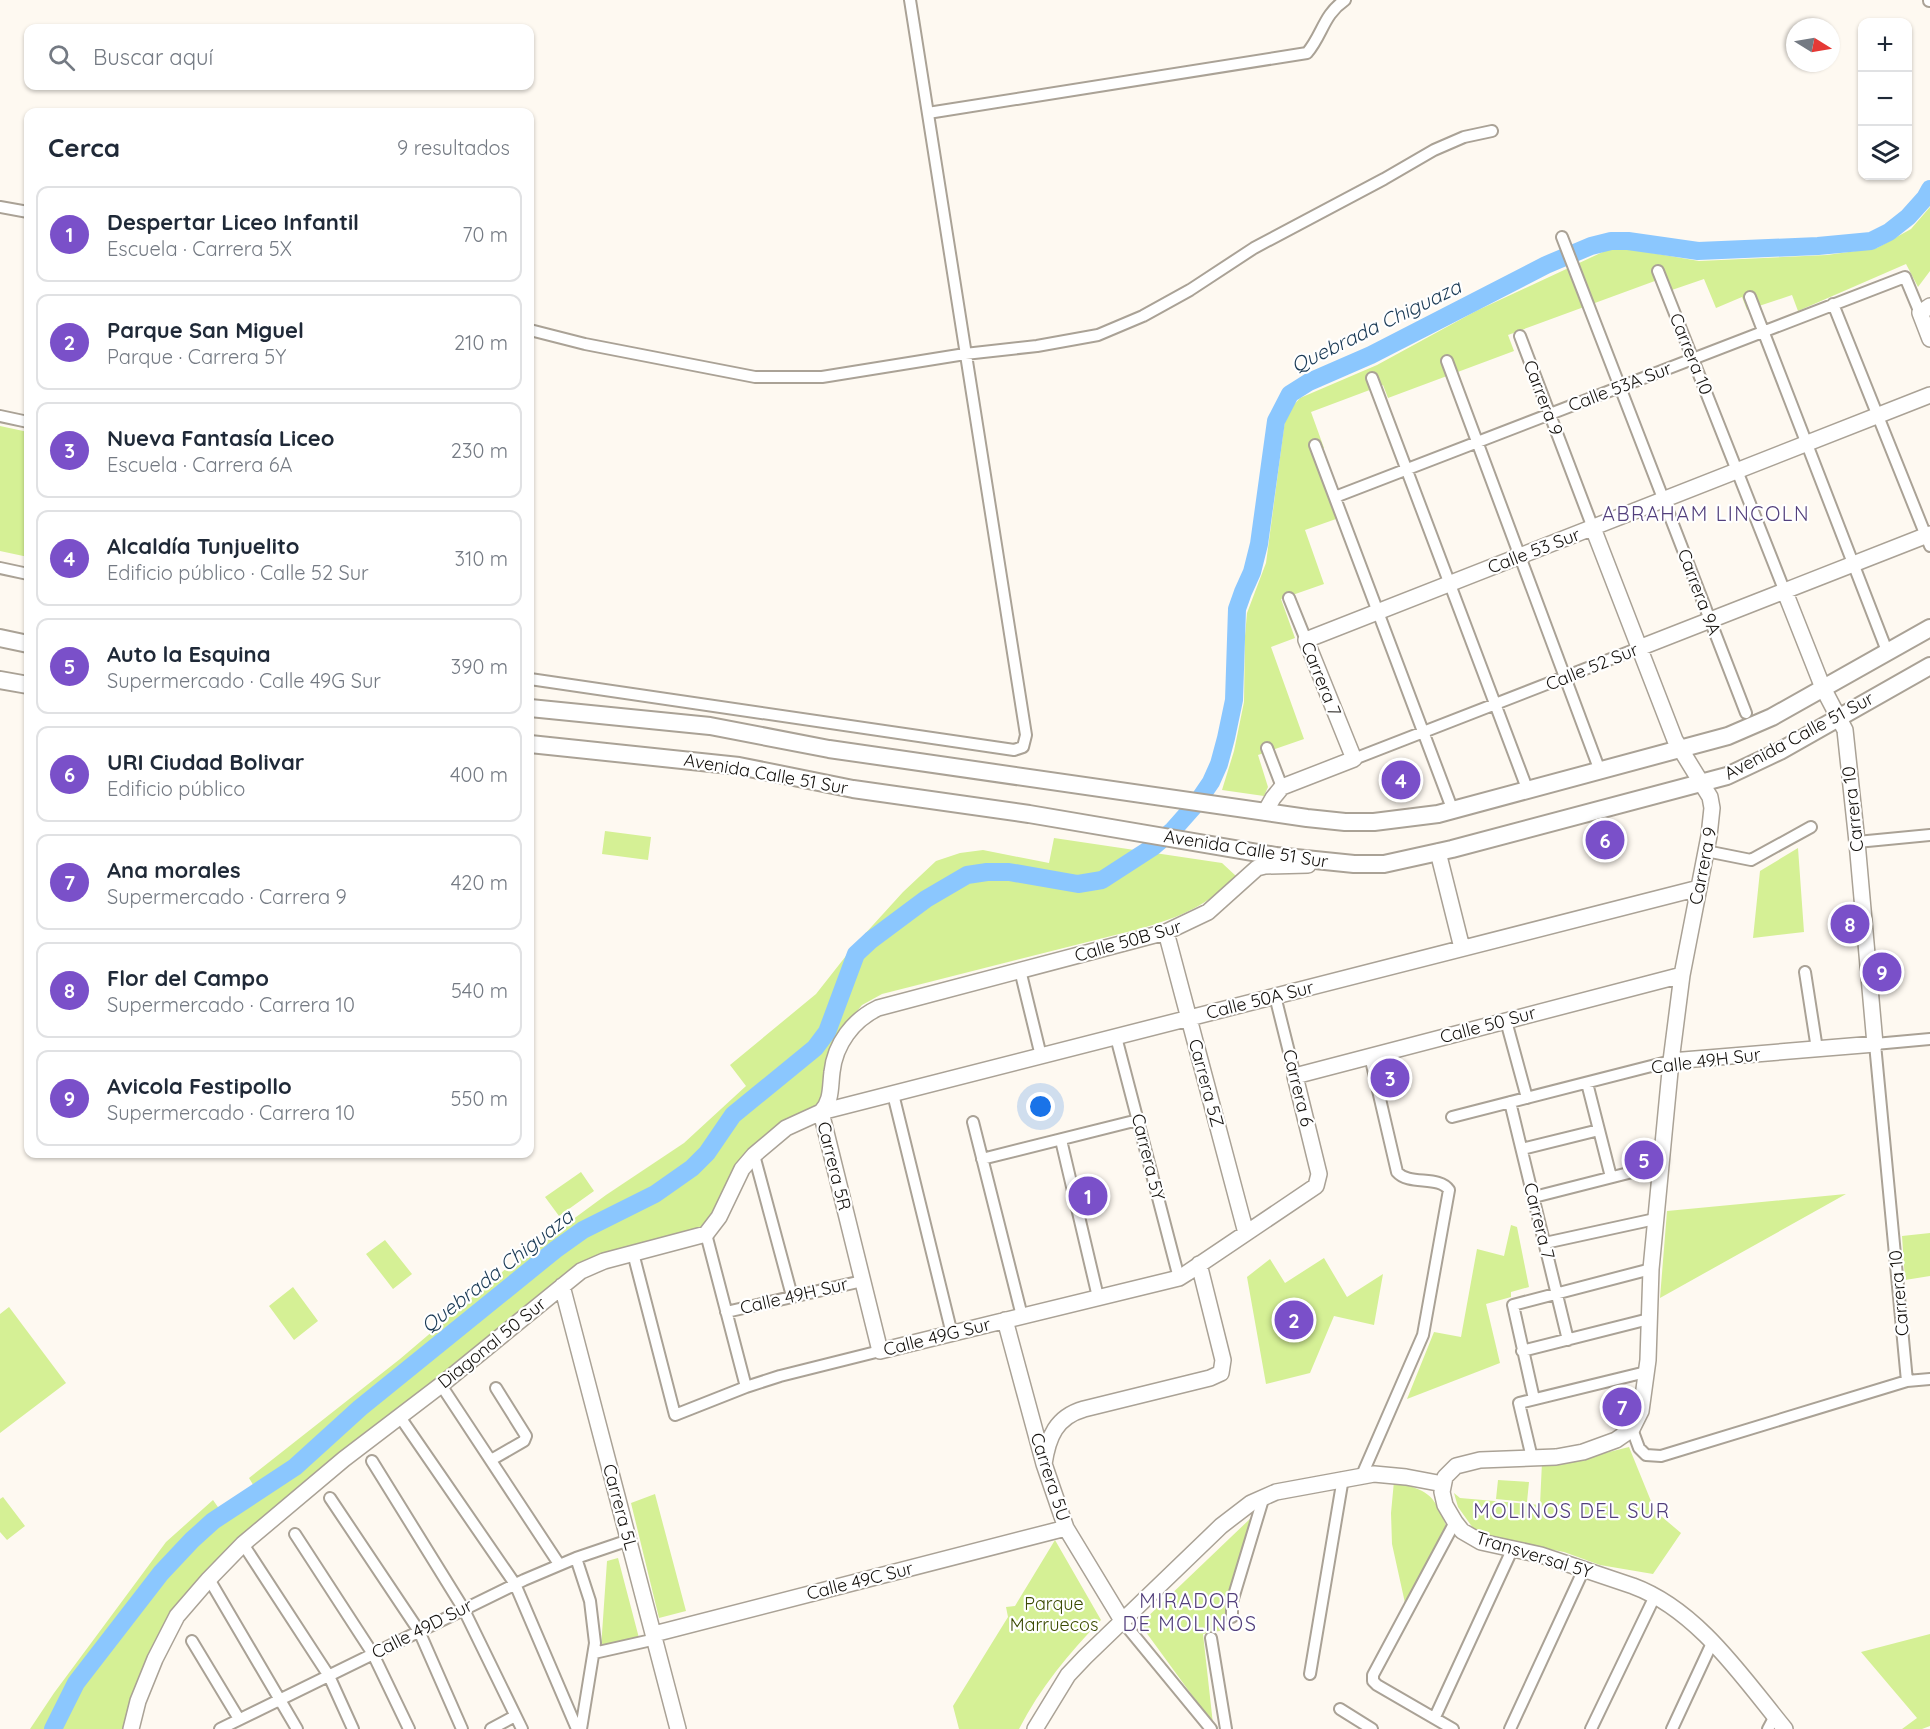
<!DOCTYPE html>
<html lang="es">
<meta charset="utf-8">
<style>
body{margin:0;font-family:Quicksand,sans-serif;background:#f6f6f7;color:#1f2937}
.controls{position:absolute;right:18px;top:18px;display:grid;overflow:hidden;border-radius:12px;box-shadow:0 2px 4px #0004}
.controls button{width:54px;height:54px;display:grid;place-items:center;padding:0;border:0;border-bottom:2px solid #e0e1e3;background:#fff;color:#1f2937;font:30px sans-serif}
.compass{position:absolute;left:1786px;top:18px;width:54px;height:54px;border-radius:50%;background:#fff;box-shadow:0 2px 4px #0004;rotate:101deg}
.you{position:absolute;left:1041px;top:1107px;width:21px;height:21px;margin:-15px;border:4px solid #fff;border-radius:50%;background:#1a73e8;box-shadow:0 0 0 9px #1a73e833}
.badge{display:grid;place-items:center;width:39px;height:39px;border-radius:50%;background:#7a50c9;color:#fff;font-size:20px;font-weight:700}
.pin{position:absolute;translate:-50% -50%;border:3px solid #fff;box-shadow:0 2px 6px #0006}
.list{margin:0;padding:0;list-style:none}
h2{display:flex;justify-content:space-between;align-items:center;height:78px;margin:0;padding:0 24px;font-size:26px}
h2 small{font-size:20px;font-weight:400;color:#747a83}
.list li{display:grid;grid-template-columns:39px 1fr auto;gap:18px;align-items:center;box-sizing:border-box;height:96px;margin:0 12px 12px;padding:0 12px;border:2px solid #e0e1e3;border-radius:12px}
.list b{display:block;font-size:22px;white-space:nowrap}
.list p{margin:0;font-size:20px;white-space:nowrap;color:#747a83}
.list em{font-size:20px;font-style:normal;color:#747a83}
.icon{flex:none;width:33px;height:33px;fill:none;stroke:currentColor;stroke-width:2;stroke-linecap:round;stroke-linejoin:round}
.map{position:relative;flex:none;width:1930px;height:1729px;overflow:hidden}
.search{position:absolute;background:#fff;box-shadow:0 2px 4px #0004;left:24px;top:24px;width:510px;height:66px;display:flex;align-items:center;gap:15px;box-sizing:border-box;padding:0 21px;border-radius:12px;color:#747a83;font-size:22px}
.panel{position:absolute;background:#fff;box-shadow:0 2px 4px #0004;left:24px;top:108px;width:510px;height:1050px;border-radius:12px}
.map>svg:first-child{display:block}
.green{fill:#d5f095}
.lines{fill:none;stroke-linecap:round;stroke-linejoin:round}
.river{stroke:#8bc7fe;stroke-width:18}
.street-casing{stroke:#aaa296;stroke-width:14}
.secondary-casing{stroke:#aaa296;stroke-width:18}
.primary-casing{stroke:#aaa296;stroke-width:20}
.street{stroke:#fff;stroke-width:10}
.secondary{stroke:#fff;stroke-width:15}
.primary{stroke:#fff;stroke-width:16}
.labels{text-anchor:middle;stroke-width:4.5;stroke-linejoin:round;paint-order:stroke}
.street-label{font-size:18px;fill:#14110d;stroke:#fff}
.park-label{font-size:18px;fill:#3c4b03;stroke:#fff}
.water-label{font-size:20px;font-style:italic;fill:#1a3a55;stroke:#fff}
.neighbourhood-label{font-size:20px;letter-spacing:1.5px;fill:#523f7c;stroke:#fff}
</style>
<div class="map">
<svg width="1930" height="1729" viewBox="0 0 1930 1729">
<rect width="100%" height="100%" fill="#fef9f1"/>
<!-- green -->
<path class="green" d="M1930 207V271L1918 287 1906 264 1798 311 1792 295 1747 310 1742 297 1716 308 1704 279 1669 291 1663 278 1508 335 1514 351 1388 398 1383 385 1311 412 1324 448 1312 453 1336 519 1305 530 1324 584 1281 599 1295 638 1271 647 1304 739 1258 755 1268 787 1264 796 1222 790 1234 751 1244 702 1245 636 1247 613 1266 563 1285 420 1291 408 1300 398 1377 365 1476 311 1607 250 1629 249 1699 261 1827 255 1877 248 1911 229Z
M0 426 28 432V557L0 551Z
M605 831 651 837 648 860 602 854Z
M1054 838 1222 863 1236 876C1207 906 1182 916 1143 928L882 994 862 1005 843 1028 823 1096C816 1108 805 1112 793 1118L700 1230 613 1252 207 1574 128 1729H30L54 1693 166 1542 213 1500 220 1510 255 1488 249 1478 400 1359 508 1267 606 1195 684 1143 746 1086 730 1065 816 994 853 947 903 892 936 861 960 853 983 850 1049 863Z
M1798 848 1804 932 1753 938 1760 871Z
M581 1172 594 1191 559 1216 545 1197Z
M1846 1194 1660 1298 1667 1211Z
M1511 1225 1517 1227 1529 1287 1511 1292V1297L1486 1304 1500 1363 1407 1399 1434 1332 1461 1337 1477 1249 1504 1256Z
M1930 1233V1276L1905 1280 1902 1236Z
M385 1240 412 1274 393 1289 366 1254Z
M1324 1258 1347 1297 1383 1274 1374 1325 1334 1316 1310 1373 1266 1384 1247 1277 1270 1259 1285 1283Z
M293 1287 318 1321 294 1340 269 1306Z
M9 1307 66 1383 0 1433V1314Z
M1629 1447 1655 1511 1681 1533 1653 1574 1600 1565 1564 1552 1495 1538 1473 1528 1458 1507 1454 1493 1460 1498 1540 1505 1542 1462 1589 1457Z
M1498 1480 1529 1482 1527 1502 1496 1499Z
M1394 1481C1428 1492 1432 1491 1446 1525L1405 1603 1392 1544 1391 1513Z
M655 1494 686 1611 659 1618 631 1503Z
M3 1497 25 1526 7 1540 0 1532V1499Z
M1253 1516 1227 1600 1230 1629 1203 1634 1213 1724 1140 1624Z
M1055 1540 1101 1620C1069 1653 1040 1688 1019 1729H959L953 1706 1008 1617 1006 1607 1015 1606Z
M618 1558 639 1638 601 1648 607 1561Z
M1930 1634V1726L1922 1729H1902L1917 1718 1861 1652Z"/>
<g class="lines">
<!-- river -->
<path class="river" d="M53 1729 76 1683 161 1573 192 1540 213 1521 295 1467 360 1408 555 1250 583 1230 655 1194 692 1168 707 1153 733 1115 815 1048 827 1032 856 954 871 940 926 899 967 875 987 872H1009L1078 884 1102 880 1153 847 1173 830 1196 804 1211 782 1219 764 1226 738 1234 700 1237 609 1243 592 1252 572 1259 544 1276 421 1290 394 1309 382 1371 355 1546 265 1591 246 1611 241H1628L1698 251 1818 246 1871 241 1889 232 1908 217 1925 198 1930 189"/>
<defs>
<path id="street" d="M1929 1V0
M928 113 1307 53C1323 34 1323 15 1345 0
M0 207 28 212
M1562 237 1746 713
M1658 271 1785 592
M1750 297 1887 651
M1833 304 1930 546
M530 330 585 344 755 377H822L965 354 1037 346 1098 335 1143 316 1190 290 1254 248 1384 179 1434 150 1464 137 1492 131
M1520 336 1593 528
M1447 361 1600 771
M1372 378 1528 791
M0 416 28 422
M1315 445 1453 811
M1335 497 1905 277 1920 313
M0 568 28 574
M1289 598 1306 640
M530 679 1014 750 1023 747 1026 735 910 0
M1267 748 1282 787
M1354 759 1639 648
M1857 842 1930 835
M1706 851 1751 860 1811 827
M1020 970 1041 1056
M1805 972 1817 1049
M1275 996 1295 1076
M1506 1021 1527 1098
M1116 1037 1179 1278
M1587 1083 1611 1177
M893 1094 952 1334
M1510 1102 1568 1340
M1452 1117 1671 1061
M973 1122 1022 1316
M1061 1140 1098 1297
M1522 1149 1599 1130
M754 1155 792 1296
M982 1159 1138 1120
M1534 1197 1660 1165
M706 1234 746 1387
M1545 1243 1655 1219
M633 1253 675 1415 746 1387 780 1376 880 1351
M726 1312 862 1281
M1522 1351 1649 1319
M1907 1381 1875 1044 1930 1039
M441 1385 559 1564
M1534 1399 1513 1305 1651 1269
M400 1417 515 1584 577 1729
M1632 1429 1639 1448 1646 1455 1661 1456 1907 1381 1930 1379
M1532 1458 1519 1403 1646 1372
M491 1460 524 1441 526 1436 496 1388
M372 1461 463 1608 522 1729
M1362 1475 1423 1335 1449 1190C1439 1175 1409 1186 1397 1172L1370 1056
M330 1498 419 1631 462 1729
M295 1534 373 1654 409 1729
M243 1544 329 1676 353 1729
M576 1558 590 1601 595 1643 581 1729
M209 1579 297 1729
M1232 1617V1602L1264 1496
M1123 1622 1211 1729
M1211 1638 1226 1729
M192 1641 239 1719
M594 1653 656 1639
M1310 1674 1343 1478
M1340 1709 1372 1729
M1435 1717 1512 1550
M220 1729 524 1580 576 1558 629 1540
M491 1729 515 1716
M1453 1729 1377 1685 1373 1681V1675L1455 1522
M1510 1729 1584 1569
M1591 1729 1655 1596
M1672 1729 1712 1643
M1768 1729 1775 1716"/>
<path id="secondary" d="M1930 306 1920 313 1930 339
M1593 528 1675 740 1710 797 1712 808 1709 836 1682 975 1671 1061 1651 1269 1648 1360 1641 1411 1632 1429 1616 1440 1583 1452 1556 1457 1480 1460 1456 1466 1445 1477 1442 1492 1445 1505 1455 1522 1462 1531 1481 1542 1541 1555 1633 1586C1698 1610 1743 1678 1785 1729
M1639 648 1930 534
M1265 812 1273 798 1282 787 1354 759 1306 640 1930 395
M1438 852 1462 948
M1166 932 1246 1233
M1671 1061 1875 1044 1857 842 1845 730 1823 688 1785 592
M821 1112 880 1351 1179 1278 1187 1273 1316 1186 1319 1174 1295 1076 1682 975
M821 1112C832 1101 830 1087 832 1072 835 1044 853 1020 878 1008L1166 932 1208 912 1257 868 1265 866 1308 865
M562 1286 678 1729
M1005 1320 1044 1464 1066 1528 1123 1622
M1044 1464C1048 1437 1056 1417 1084 1409L1210 1378 1221 1373 1223 1360 1199 1264
M654 1634 1066 1528
M131 1729 138 1701 155 1659 177 1616 209 1579 243 1544 344 1459 441 1385 581 1271 604 1261 706 1234 719 1217 742 1169 754 1155 786 1128 821 1112 1699 888
M1035 1729 1068 1675 1085 1657 1221 1526 1251 1503 1276 1492 1374 1474 1406 1477 1443 1484"/>
<path id="primary" d="M0 638 28 644
M0 680 28 685
M530 708 710 726 829 749 1307 818 1345 822H1374L1438 814 1728 736 1772 717 1930 628
M530 744 739 766 853 789 1029 814 1276 856 1354 864H1384L1452 849 1727 776 1780 751 1930 666"/>
</defs>
<!-- street casing -->
<use href="#street" class="street-casing"/>
<!-- secondary casing -->
<use href="#secondary" class="secondary-casing"/>
<!-- primary casing -->
<use href="#primary" class="primary-casing"/>
<!-- street -->
<use href="#street" class="street"/>
<!-- secondary -->
<use href="#secondary" class="secondary"/>
<!-- primary -->
<use href="#primary" class="primary"/>
</g>
<g class="labels">
<!-- street labels -->
<g class="street-label">
<text transform="translate(1691 354) rotate(68)" y="6">Carrera 10</text>
<text transform="translate(1620 387) rotate(-21)" y="6">Calle 53A Sur</text>
<text transform="translate(1543 398) rotate(69)" y="6">Carrera 9</text>
<text transform="translate(1534 551) rotate(-21)" y="6">Calle 53 Sur</text>
<text transform="translate(1699 592) rotate(69)" y="6">Carrera 9A</text>
<text transform="translate(1592 667) rotate(-22)" y="6">Calle 52 Sur</text>
<text transform="translate(1321 679) rotate(68)" y="6">Carrera 7</text>
<text transform="translate(1799 736) rotate(-28)" y="6">Avenida Calle 51 Sur</text>
<text transform="translate(766 774) rotate(10)" y="6">Avenida Calle 51 Sur</text>
<text transform="translate(1853 809) rotate(-96)" y="6">Carrera 10</text>
<text transform="translate(1246 849) rotate(9)" y="6">Avenida Calle 51 Sur</text>
<text transform="translate(1703 866) rotate(-79)" y="6">Carrera 9</text>
<text transform="translate(1128 941) rotate(-16)" y="6">Calle 50B Sur</text>
<text transform="translate(1260 1000) rotate(-14)" y="6">Calle 50A Sur</text>
<text transform="translate(1488 1025) rotate(-15)" y="6">Calle 50 Sur</text>
<text transform="translate(1706 1061) rotate(-7)" y="6">Calle 49H Sur</text>
<text transform="translate(1206 1083) rotate(75)" y="6">Carrera 5Z</text>
<text transform="translate(1298 1088) rotate(76)" y="6">Carrera 6</text>
<text transform="translate(1148 1157) rotate(76)" y="6">Carrera 5Y</text>
<text transform="translate(834 1166) rotate(76)" y="6">Carrera 5R</text>
<text transform="translate(1539 1221) rotate(76)" y="6">Carrera 7</text>
<text transform="translate(1899 1293) rotate(-95)" y="6">Carrera 10</text>
<text transform="translate(794 1296) rotate(-13)" y="6">Calle 49H Sur</text>
<text transform="translate(937 1337) rotate(-14)" y="6">Calle 49G Sur</text>
<text transform="translate(492 1343) rotate(-39)" y="6">Diagonal 50 Sur</text>
<text transform="translate(1050 1477) rotate(72)" y="6">Carrera 5U</text>
<text transform="translate(620 1507) rotate(75)" y="6">Carrera 5L</text>
<text transform="translate(1534 1555) rotate(17)" y="6">Transversal 5Y</text>
<text transform="translate(860 1581) rotate(-14)" y="6">Calle 49C Sur</text>
<text transform="translate(422 1629) rotate(-27)" y="6">Calle 49D Sur</text>
</g>
<!-- park labels -->
<g class="park-label">
<text x="1054" y="1610">Parque<tspan x="1054" dy="21">Marruecos</tspan></text>
</g>
<!-- water labels -->
<g class="water-label">
<text transform="translate(1376 326) rotate(-26)" y="7">Quebrada Chiguaza</text>
<text transform="translate(497 1271) rotate(-38)" y="7">Quebrada Chiguaza</text>
</g>
<!-- neighbourhood labels -->
<g class="neighbourhood-label">
<text x="1706" y="521">ABRAHAM LINCOLN</text>
<text x="1572" y="1518">MOLINOS DEL SUR</text>
<text x="1190" y="1608">MIRADOR<tspan x="1190" dy="23">DE MOLINOS</tspan></text>
</g>
</g>
</svg>
<div class="controls">
<button>+</button>
<button>−</button>
<button><svg class="icon" aria-label="layers" viewBox="0 0 24 24"><path d="M12 4l9 5-9 5-9-5zM3 14l9 5 9-5"/></svg></button>
</div>
<svg class="compass" viewBox="-18 -18 36 36"><path d="M0-13l5 13h-10z" fill="#e53935"/><path d="M0 13l5-13h-10z" fill="#747a83"/></svg>
<div class="you"></div>
<div class="pin badge" style="left:1088px;top:1196px">1</div>
<div class="pin badge" style="left:1294px;top:1320px">2</div>
<div class="pin badge" style="left:1390px;top:1078px">3</div>
<div class="pin badge" style="left:1401px;top:780px">4</div>
<div class="pin badge" style="left:1644px;top:1160px">5</div>
<div class="pin badge" style="left:1605px;top:840px">6</div>
<div class="pin badge" style="left:1622px;top:1407px">7</div>
<div class="pin badge" style="left:1850px;top:924px">8</div>
<div class="pin badge" style="left:1882px;top:972px">9</div>
<div class="search"><svg class="icon" aria-label="search" viewBox="0 0 24 24"><circle cx="10" cy="10" r="6"/><path d="M15 15l6 6"/></svg>Buscar aquí</div>
<section class="panel">
<h2>Cerca<small>9 resultados</small></h2>
<ul class="list">
<li><span class="badge">1</span><div><b>Despertar Liceo Infantil</b><p>Escuela · Carrera 5X</p></div><em>70 m</em></li>
<li><span class="badge">2</span><div><b>Parque San Miguel</b><p>Parque · Carrera 5Y</p></div><em>210 m</em></li>
<li><span class="badge">3</span><div><b>Nueva Fantasía Liceo</b><p>Escuela · Carrera 6A</p></div><em>230 m</em></li>
<li><span class="badge">4</span><div><b>Alcaldía Tunjuelito</b><p>Edificio público · Calle 52 Sur</p></div><em>310 m</em></li>
<li><span class="badge">5</span><div><b>Auto la Esquina</b><p>Supermercado · Calle 49G Sur</p></div><em>390 m</em></li>
<li><span class="badge">6</span><div><b>URI Ciudad Bolivar</b><p>Edificio público</p></div><em>400 m</em></li>
<li><span class="badge">7</span><div><b>Ana morales</b><p>Supermercado · Carrera 9</p></div><em>420 m</em></li>
<li><span class="badge">8</span><div><b>Flor del Campo</b><p>Supermercado · Carrera 10</p></div><em>540 m</em></li>
<li><span class="badge">9</span><div><b>Avicola Festipollo</b><p>Supermercado · Carrera 10</p></div><em>550 m</em></li>
</ul>
</section>
</div>
